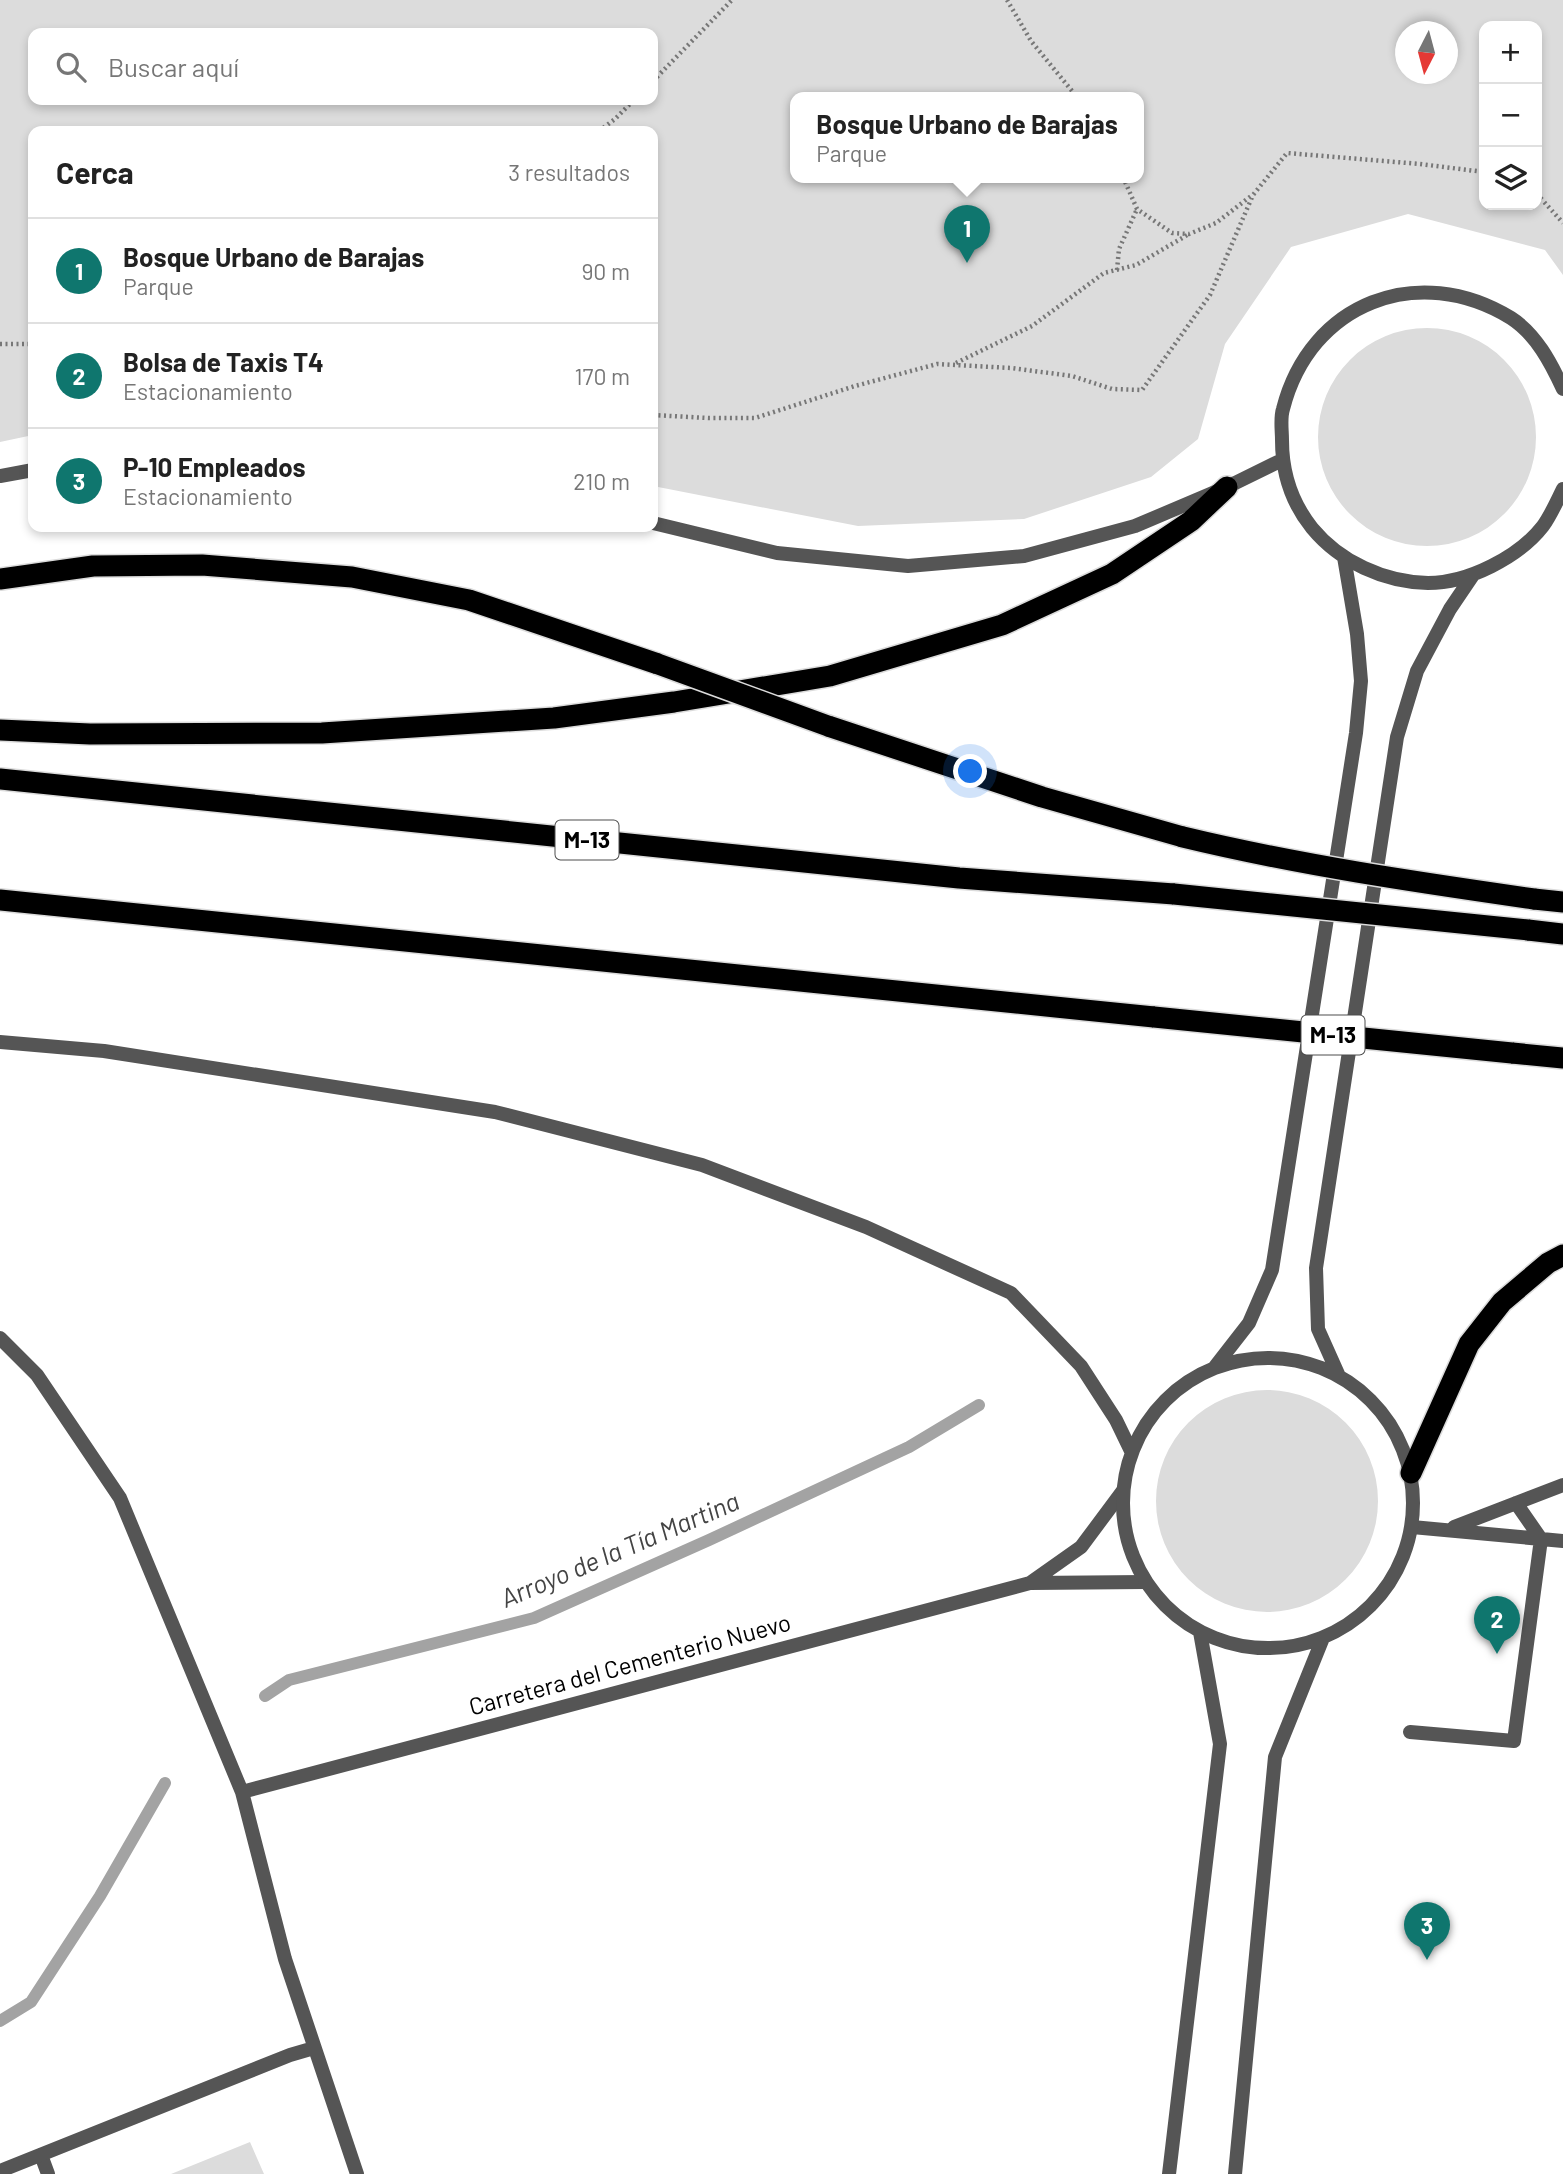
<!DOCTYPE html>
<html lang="es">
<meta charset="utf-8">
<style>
body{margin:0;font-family:Barlow,sans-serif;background:#f2f2f2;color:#222}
.controls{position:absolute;right:21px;top:21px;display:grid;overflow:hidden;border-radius:14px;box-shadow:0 4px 10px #0003}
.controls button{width:63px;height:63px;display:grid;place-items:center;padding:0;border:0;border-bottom:2px solid #e0e0e0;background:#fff;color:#222;font:35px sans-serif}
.compass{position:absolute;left:1395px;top:21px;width:63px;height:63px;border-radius:50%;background:#fff;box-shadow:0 4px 10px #0003;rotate:186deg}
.you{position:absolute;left:971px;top:772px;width:24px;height:24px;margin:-18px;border:5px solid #fff;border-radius:50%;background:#1a73e8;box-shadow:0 0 0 10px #1a73e833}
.badge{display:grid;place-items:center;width:46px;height:46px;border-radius:50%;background:#0f766e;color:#fff;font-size:23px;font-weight:700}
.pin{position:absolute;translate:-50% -58px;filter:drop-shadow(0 2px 4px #0008)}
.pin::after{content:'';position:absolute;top:37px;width:24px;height:21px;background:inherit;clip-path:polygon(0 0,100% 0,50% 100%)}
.popup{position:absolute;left:790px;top:92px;width:354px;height:91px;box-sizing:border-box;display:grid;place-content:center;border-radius:14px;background:#fff;filter:drop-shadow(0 2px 5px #0005);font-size:23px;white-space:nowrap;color:#767676}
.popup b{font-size:26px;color:#222}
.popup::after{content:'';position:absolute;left:50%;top:100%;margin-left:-14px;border:14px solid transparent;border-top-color:#fff}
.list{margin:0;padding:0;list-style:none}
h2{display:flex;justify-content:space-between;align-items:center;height:91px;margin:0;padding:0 28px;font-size:30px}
h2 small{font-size:23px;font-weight:400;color:#767676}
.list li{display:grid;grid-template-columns:46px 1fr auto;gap:21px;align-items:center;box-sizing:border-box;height:105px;padding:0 28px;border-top:2px solid #e0e0e0}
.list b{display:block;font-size:26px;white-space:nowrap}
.list p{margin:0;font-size:23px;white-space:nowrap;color:#767676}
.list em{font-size:23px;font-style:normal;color:#767676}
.icon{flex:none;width:38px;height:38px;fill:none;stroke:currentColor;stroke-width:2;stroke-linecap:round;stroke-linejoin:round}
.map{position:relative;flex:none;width:1563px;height:2174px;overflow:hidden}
.search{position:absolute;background:#fff;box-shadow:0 4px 10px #0003;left:28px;top:28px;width:630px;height:77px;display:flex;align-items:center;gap:18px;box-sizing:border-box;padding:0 24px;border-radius:14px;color:#767676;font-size:26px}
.panel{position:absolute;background:#fff;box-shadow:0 4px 10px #0003;left:28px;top:126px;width:630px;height:406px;border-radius:14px}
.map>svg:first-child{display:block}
.green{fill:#dcdcdc;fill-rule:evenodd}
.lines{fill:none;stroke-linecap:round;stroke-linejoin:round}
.stream{stroke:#a3a3a3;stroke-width:12}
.motorway-casing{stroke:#dbdbdb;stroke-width:24}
.path{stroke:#777;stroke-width:4.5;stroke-dasharray:2 3.5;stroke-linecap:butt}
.service{stroke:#555;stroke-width:14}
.minor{stroke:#555;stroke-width:14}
.tertiary{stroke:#555;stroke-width:14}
.motorway{stroke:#000;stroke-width:21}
.motorway-bridge-casing{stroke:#dbdbdb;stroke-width:24;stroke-linecap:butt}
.motorway-bridge{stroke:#000;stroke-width:21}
.labels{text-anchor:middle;stroke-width:7;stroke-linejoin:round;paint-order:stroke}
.shield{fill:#fff;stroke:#4c4c4c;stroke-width:2}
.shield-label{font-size:23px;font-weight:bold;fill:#000}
.street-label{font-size:24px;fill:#000;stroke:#fff}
.water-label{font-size:26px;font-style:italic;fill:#444;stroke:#fff}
</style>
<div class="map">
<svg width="1563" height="2174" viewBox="0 0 1563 2174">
<rect width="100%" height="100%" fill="#fff"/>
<!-- green -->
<path class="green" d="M0 0H1563V275L1545 250 1408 214 1291 247 1225 344 1198 439 1151 477 1024 519 858 526 653 486V131H33V435L0 442ZM1537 26V205H1484V26ZM1406 32H1448V74H1406ZM33 33H653V100H33ZM796 97H1138V177H796Z
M1318 437a109 109 0 1 1 218 0a109 109 0 1 1-218 0Z
M1156 1501a111 111 0 1 1 222 0a111 111 0 1 1-222 0Z
M250 2142 264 2174H171Z"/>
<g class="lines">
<!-- stream -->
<path class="stream" d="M265 1696 289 1680 534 1618 709 1540 909 1447 979 1405
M0 2021 31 2002 100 1896 165 1783"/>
<defs>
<path id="motorway" d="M0 579 93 566 202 565 352 577 469 600 658 664
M828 726 1042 797 1183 837
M0 730 90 734 322 733 554 718 674 702 830 676 1002 625 1112 574 1191 521 1227 487
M0 779 959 878 1174 894
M1534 899 1563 902
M0 900 1154 1017
M1528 930 1563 934
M1512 1053 1563 1058
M1411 1473 1469 1344 1502 1302 1548 1263 1563 1255"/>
</defs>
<!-- motorway casing -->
<use href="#motorway" class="motorway-casing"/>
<!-- path -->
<path class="path" d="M1007 0 1031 41 1077 97
M653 81 732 0
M599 131 615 119 634 100
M1123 177 1137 209 1172 233 1189 234 1216 223 1251 196
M1537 194 1563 223
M1117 270 1119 249 1137 209
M0 344H33
M956 363 1032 326 1104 273 1136 265 1189 234
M653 415 708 418H755L855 386 937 364 1011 368 1072 376 1112 389 1142 390 1210 295 1253 195 1287 153 1420 164 1484 172"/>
<!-- service -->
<path class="service" d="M1412 1527 1563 1541
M1454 1527 1563 1485
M1410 1732 1514 1741 1541 1539 1516 1503
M41 2155 48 2174"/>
<!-- minor -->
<path class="minor" d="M0 1338 37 1375 120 1498 242 1792 285 1959 357 2174
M1030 1583 1081 1547 1122 1492
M242 1792 1030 1583 1145 1582
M0 2171 290 2055 314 2048"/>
<!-- tertiary -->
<path class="tertiary" d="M1563 389C1551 363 1536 334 1511 318 1418 261 1310 303 1283 409 1280 418 1282 430 1282 440 1282 473 1292 503 1312 528 1340 562 1384 582 1428 583 1468 583 1519 557 1543 526 1551 515 1557 501 1563 489
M0 476 33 470
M653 523 777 553 908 566 1024 556 1135 526 1227 487 1282 460
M0 1042 104 1051 495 1112 702 1165 866 1227 1011 1293 1081 1366 1116 1420 1131 1451
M1123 1503a145 145 0 1 1 290 0a145 145 0 1 1-290 0Z
M1214 1368 1249 1323 1272 1270 1356 733 1361 681 1357 634 1344 557
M1339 1376 1318 1329 1316 1268 1397 737 1417 671 1450 609 1473 575
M1169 2174 1220 1744 1200 1632
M1235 2174 1275 1757 1323 1638"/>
<!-- motorway -->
<use href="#motorway" class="motorway"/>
<defs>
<path id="motorway-bridge" d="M658 664 828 726
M1183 837C1299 865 1416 882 1534 899
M1174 894 1528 930
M1154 1017 1512 1053"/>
</defs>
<!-- motorway-bridge casing -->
<use href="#motorway-bridge" class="motorway-bridge-casing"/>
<!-- motorway-bridge -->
<use href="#motorway-bridge" class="motorway-bridge"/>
</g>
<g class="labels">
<!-- shield labels -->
<g class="shield">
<rect x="555.5" y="820.5" width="63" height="39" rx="5"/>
<rect x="1301.5" y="1015.5" width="63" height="39" rx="5"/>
</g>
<g class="shield-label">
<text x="587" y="848">M-13</text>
<text x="1333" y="1043">M-13</text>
</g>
<!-- street labels -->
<g class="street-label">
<text transform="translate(630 1665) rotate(-15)" y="8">Carretera del Cementerio Nuevo</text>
</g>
<!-- water labels -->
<g class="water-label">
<text transform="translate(620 1550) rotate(-23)" y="9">Arroyo de la Tía Martina</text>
</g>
</g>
</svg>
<div class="controls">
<button>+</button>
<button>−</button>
<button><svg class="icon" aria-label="layers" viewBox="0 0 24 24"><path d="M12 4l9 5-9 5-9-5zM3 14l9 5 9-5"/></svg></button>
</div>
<svg class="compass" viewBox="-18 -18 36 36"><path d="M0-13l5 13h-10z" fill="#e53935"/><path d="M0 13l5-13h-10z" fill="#767676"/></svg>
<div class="you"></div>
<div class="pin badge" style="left:967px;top:263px">1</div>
<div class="popup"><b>Bosque Urbano de Barajas</b>Parque</div>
<div class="pin badge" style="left:1497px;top:1654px">2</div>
<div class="pin badge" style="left:1427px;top:1960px">3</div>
<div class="search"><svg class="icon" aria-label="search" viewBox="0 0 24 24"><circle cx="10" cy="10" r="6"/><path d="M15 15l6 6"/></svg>Buscar aquí</div>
<section class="panel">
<h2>Cerca<small>3 resultados</small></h2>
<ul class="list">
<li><span class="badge">1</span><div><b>Bosque Urbano de Barajas</b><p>Parque</p></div><em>90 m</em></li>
<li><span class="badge">2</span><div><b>Bolsa de Taxis T4</b><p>Estacionamiento</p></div><em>170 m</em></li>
<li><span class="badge">3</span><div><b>P-10 Empleados</b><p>Estacionamiento</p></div><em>210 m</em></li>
</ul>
</section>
</div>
